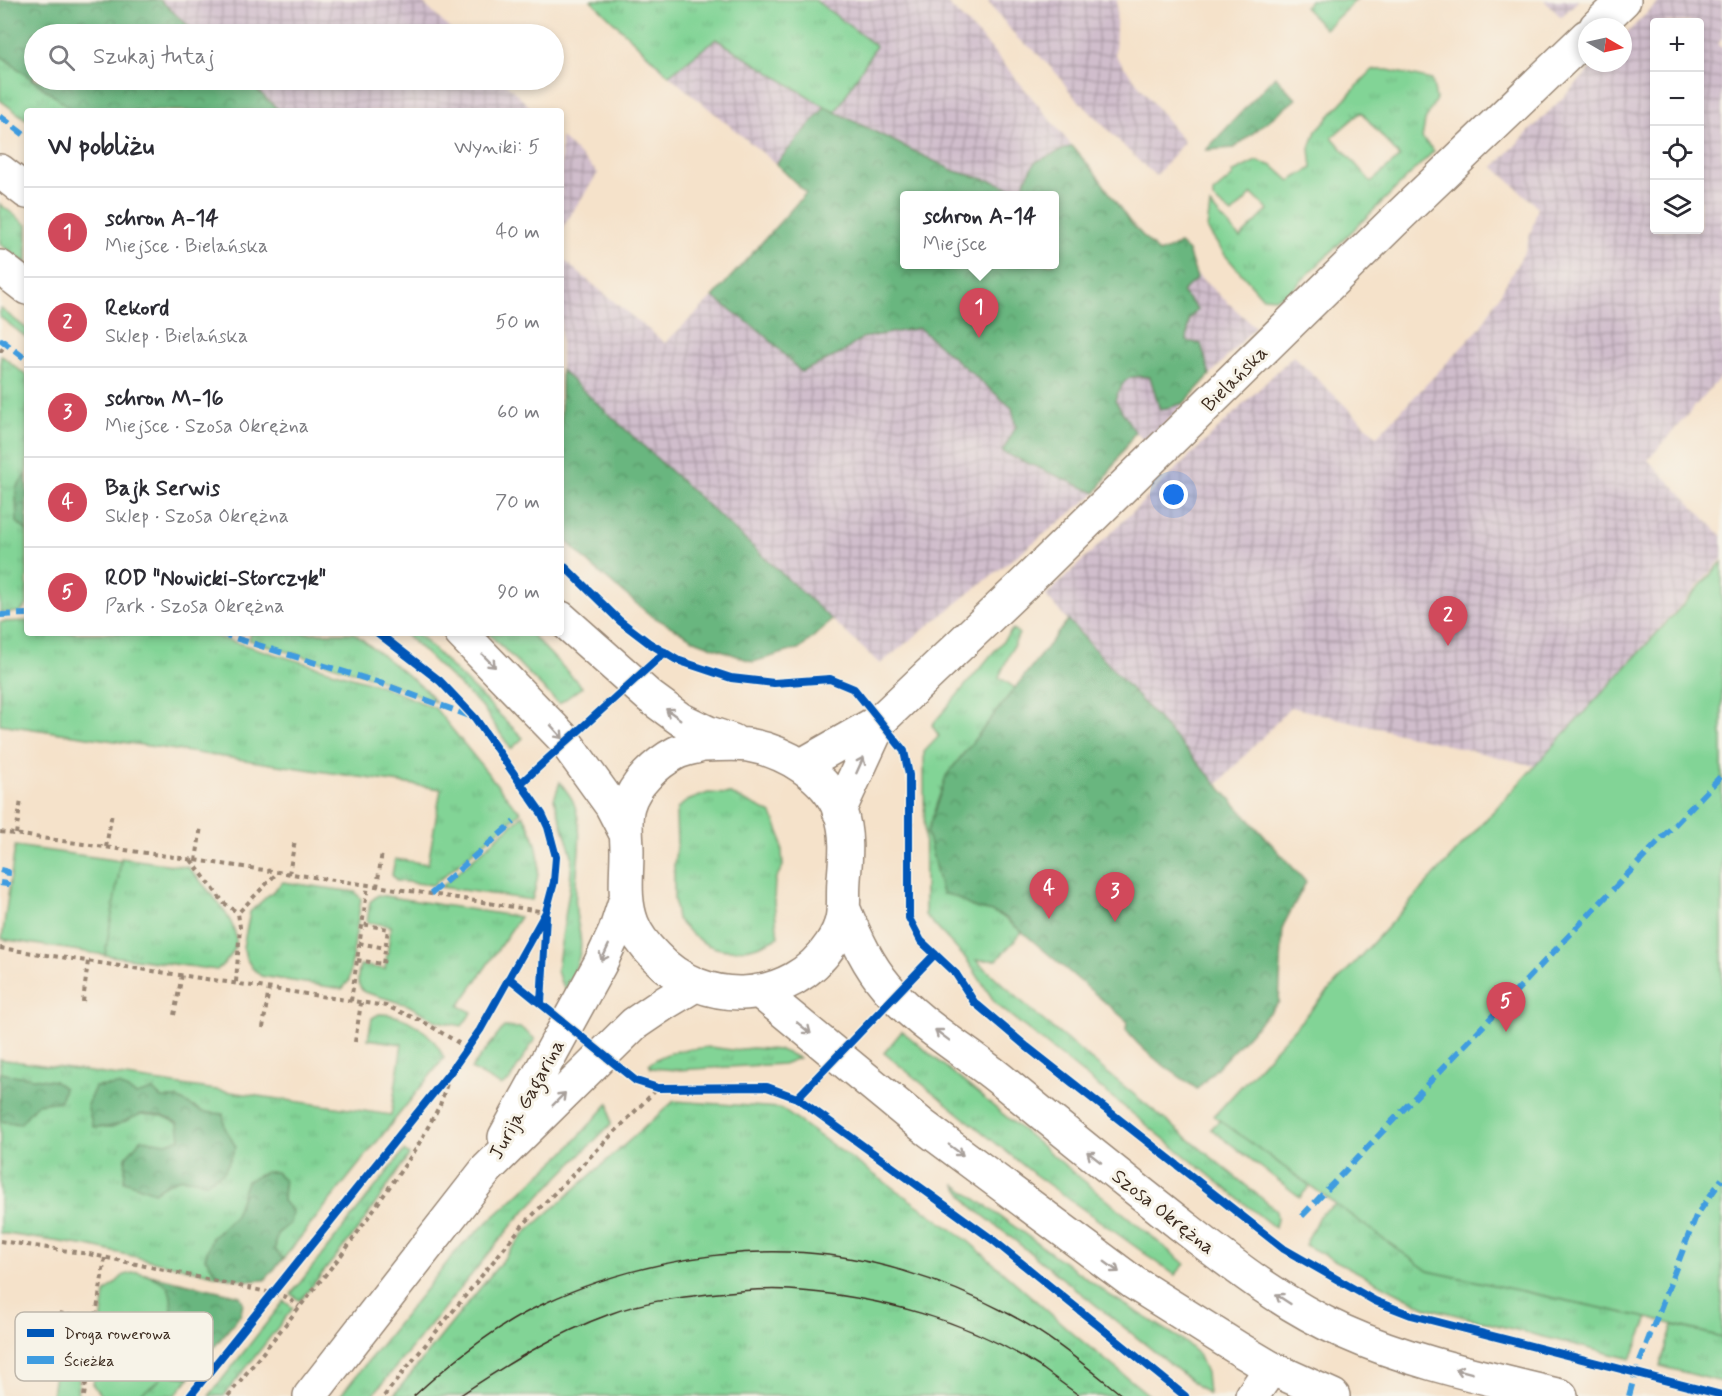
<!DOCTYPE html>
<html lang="pl">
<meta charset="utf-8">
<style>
body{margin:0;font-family:Mynerve,sans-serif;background:#f7f7f7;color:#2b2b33}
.controls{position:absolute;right:18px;top:18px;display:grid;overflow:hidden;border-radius:6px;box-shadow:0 3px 9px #0003}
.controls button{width:54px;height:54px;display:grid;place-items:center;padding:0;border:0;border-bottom:2px solid #e1e1e2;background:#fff;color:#2b2b33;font:30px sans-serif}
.compass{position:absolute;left:1578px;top:18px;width:54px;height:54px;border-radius:50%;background:#fff;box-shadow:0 3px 9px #0003;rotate:99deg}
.you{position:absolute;left:1174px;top:495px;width:21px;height:21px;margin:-15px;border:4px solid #fff;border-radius:50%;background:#1a73e8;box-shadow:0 0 0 9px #1a73e833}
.badge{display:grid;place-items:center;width:39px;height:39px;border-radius:50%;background:#d1495b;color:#fff;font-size:20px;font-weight:700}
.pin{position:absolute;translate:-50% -50px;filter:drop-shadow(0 2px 3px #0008)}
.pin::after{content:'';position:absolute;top:32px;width:21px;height:18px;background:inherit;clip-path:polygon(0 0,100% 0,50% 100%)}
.popup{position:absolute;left:900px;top:191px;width:159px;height:78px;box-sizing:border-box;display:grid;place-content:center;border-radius:6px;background:#fff;filter:drop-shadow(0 2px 4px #0005);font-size:20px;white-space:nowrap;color:#7c7c81}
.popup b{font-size:22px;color:#2b2b33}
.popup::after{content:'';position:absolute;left:50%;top:100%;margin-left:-12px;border:12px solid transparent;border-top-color:#fff}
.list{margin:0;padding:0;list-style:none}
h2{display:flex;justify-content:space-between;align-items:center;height:78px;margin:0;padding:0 24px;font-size:26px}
h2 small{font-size:20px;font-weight:400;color:#7c7c81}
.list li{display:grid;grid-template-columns:39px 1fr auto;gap:18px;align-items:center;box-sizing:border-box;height:90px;padding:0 24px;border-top:2px solid #e1e1e2}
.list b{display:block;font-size:22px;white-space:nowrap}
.list p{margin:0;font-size:20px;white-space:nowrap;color:#7c7c81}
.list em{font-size:20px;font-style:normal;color:#7c7c81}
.icon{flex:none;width:33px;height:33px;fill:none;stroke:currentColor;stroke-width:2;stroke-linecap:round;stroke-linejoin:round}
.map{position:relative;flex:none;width:1722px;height:1396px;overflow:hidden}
.search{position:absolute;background:#fff;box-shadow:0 3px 9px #0003;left:24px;top:24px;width:540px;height:66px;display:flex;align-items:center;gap:15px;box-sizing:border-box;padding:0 21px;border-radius:33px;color:#7c7c81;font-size:22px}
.panel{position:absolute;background:#fff;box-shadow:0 3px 9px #0003;left:24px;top:108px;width:540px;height:528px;border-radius:6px}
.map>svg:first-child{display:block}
.industrial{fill:url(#industrial-grid);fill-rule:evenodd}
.grass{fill:url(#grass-tufts);stroke:#5e7f5a;stroke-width:1.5;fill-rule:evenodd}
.forest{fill:url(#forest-crowns);stroke:#52704e;stroke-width:1.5;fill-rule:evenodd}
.green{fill:#82d496;stroke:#5e7f5a;stroke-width:1.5}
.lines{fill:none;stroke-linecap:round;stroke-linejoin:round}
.minor-casing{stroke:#988674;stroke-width:36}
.tertiary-casing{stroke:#988674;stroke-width:36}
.path{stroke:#988674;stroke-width:4;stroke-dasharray:4.5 4.5;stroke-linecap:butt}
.minor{stroke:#fff;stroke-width:33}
.tertiary{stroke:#fff;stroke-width:33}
.tram{stroke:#3b2a1e;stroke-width:1.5}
.quiet{stroke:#3f9ce0;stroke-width:6;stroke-dasharray:12 6;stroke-linecap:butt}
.cycleway-casing{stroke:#f7f3e8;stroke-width:11}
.cycleway{stroke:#0057b8;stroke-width:8}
.oneway{stroke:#a79f9a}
.labels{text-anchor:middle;stroke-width:6;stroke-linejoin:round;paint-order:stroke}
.street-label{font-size:20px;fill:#3b2a1e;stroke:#f7f3e8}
.key{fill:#f7f3e8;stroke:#bfb7ab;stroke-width:1.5}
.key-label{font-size:16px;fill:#3b2a1e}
</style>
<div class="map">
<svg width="1722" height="1396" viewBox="0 0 1722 1396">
<defs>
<pattern id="industrial-grid" width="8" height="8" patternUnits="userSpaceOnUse" patternTransform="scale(1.5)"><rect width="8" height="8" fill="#d0bdcc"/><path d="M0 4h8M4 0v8" fill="none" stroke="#aa9aa5"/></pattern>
<pattern id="grass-tufts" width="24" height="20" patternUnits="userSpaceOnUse" patternTransform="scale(1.5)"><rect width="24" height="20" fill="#82d496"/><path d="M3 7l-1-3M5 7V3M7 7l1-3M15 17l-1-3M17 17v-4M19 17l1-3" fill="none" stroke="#71b681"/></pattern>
<pattern id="forest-crowns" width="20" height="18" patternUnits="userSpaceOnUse" patternTransform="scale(1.5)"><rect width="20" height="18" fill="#69b67f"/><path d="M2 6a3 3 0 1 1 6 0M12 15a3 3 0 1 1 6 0" fill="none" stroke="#589467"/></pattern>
</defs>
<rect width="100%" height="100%" fill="#f7f3e8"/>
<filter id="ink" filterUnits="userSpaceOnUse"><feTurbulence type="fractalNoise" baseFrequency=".0167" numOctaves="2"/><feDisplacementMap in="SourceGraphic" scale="12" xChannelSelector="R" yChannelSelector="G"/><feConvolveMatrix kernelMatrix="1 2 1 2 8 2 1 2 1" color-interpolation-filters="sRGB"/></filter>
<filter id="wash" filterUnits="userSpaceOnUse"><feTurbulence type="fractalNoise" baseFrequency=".008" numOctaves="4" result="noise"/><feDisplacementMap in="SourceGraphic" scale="24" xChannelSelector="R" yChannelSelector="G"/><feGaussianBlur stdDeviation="1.35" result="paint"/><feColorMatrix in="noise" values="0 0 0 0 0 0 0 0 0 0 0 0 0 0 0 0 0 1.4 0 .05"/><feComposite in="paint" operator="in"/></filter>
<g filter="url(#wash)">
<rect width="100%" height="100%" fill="#f5e2ca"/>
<!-- industrial -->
<path class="industrial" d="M160 0H420L455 34H197Z
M591 0H944L989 46 1072 146 1035 162 1018 195H1003L825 107 776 164 662 70Z
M987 0H1117L1115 55 1184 142 1156 176 1139 161 1071 93 1058 75 1034 50 1017 38Z
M1544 0H1579L1561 17Z
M1660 0H1722V38L1718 45 1722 48V375L1648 460 1722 536V559L1535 766 1291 707 1217 785 1168 737 1046 596 1293 356 1377 436 1481 327 1526 249 1538 207 1494 167 1597 63H1623V37ZM1654 22H1700V230H1654Z
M246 80H502L534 111H280Z
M561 137 598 173 561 230Z
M561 256 568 264 665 343 713 297 764 334 904 264 1096 493 880 664 561 370Z
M1186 265 1255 327 1147 443 1104 403Z"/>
<!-- grass -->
<path class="grass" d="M591 0H815L876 46 835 113 716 39 669 75Z
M1310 0H1356L1325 29 1304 7Z
M0 55 74 111H27V120L0 100Z
M1372 70H1388L1432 80 1436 99 1425 121 1422 138 1434 151 1288 294 1275 298 1262 297 1225 255 1207 229 1210 205 1240 238 1268 210 1252 194 1232 214 1213 199V193L1233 176 1232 173 1256 161 1273 166 1290 181 1312 168 1310 148 1316 131ZM1361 112 1400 157 1371 182 1332 137Z
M0 204 27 225V264L0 244Z
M0 308 27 329V338L0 317Z
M1 355 27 376V473L16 488 17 522 27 531V605L20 612 0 613Z
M27 621V633H204L382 686 435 708 511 802 521 812 433 885 397 881 392 875 395 859 428 864 441 789 0 724V622Z
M1013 629 1019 634 999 677 1015 688 946 776 955 894 972 907 995 911 1022 932 997 960H976L1040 1018 1276 1210 1277 1219 1275 1228 996 1004 967 960 925 915 924 752 939 736 932 725Z
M251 633H354L425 689 436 702 375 678 249 640Z
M404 633H417L523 738 511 749 483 708Z
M488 633H530L582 687 559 704Z
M560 782C564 788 570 795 573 801 588 837 572 874 576 911 577 925 583 938 580 952 578 965 571 979 567 991L560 981 557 970 570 884 572 856 554 799Z
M708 793 731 794 772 814 781 837 783 866 775 880 774 902 778 937C755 950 726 956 702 942 692 936 684 927 677 919L674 898V864L677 845 676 814 678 808 687 801Z
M523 815C541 846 543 865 532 900L441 887Z
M121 858 188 867C203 885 233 914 236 938 237 952 226 962 217 970L105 955Z
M283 882 355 892 361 899 349 981 342 989 261 976 252 968 246 958 243 947 250 912Z
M378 895 520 917 459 1006 472 1012 462 1026 437 1021 408 1005 364 992C355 983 358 976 360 965L385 969 391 926 367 922 370 902Z
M379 1014C405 1013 434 1033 444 1058L283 1259 275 1250 277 1234 290 1223 283 1201 284 1181H248L235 1215 212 1238 205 1258 219 1276 88 1246 0 1233V1059L391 1115 402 1044 368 1039 372 1018Z
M504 1027 521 1028 535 1039 509 1081 501 1086 471 1069Z
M902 1031 1185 1264 1175 1275 1034 1174 884 1053Z
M710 1047 732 1050 752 1048 780 1050 799 1058 783 1064 677 1070 651 1068 649 1064C667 1050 688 1049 710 1047Z
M674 1101 780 1108 968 1241 1077 1337 1150 1396H393L523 1235Z
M609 1103 611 1124 517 1219 372 1396H340L458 1249 564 1153Z
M1220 1120 1310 1186 1300 1197 1211 1129Z
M404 1151 409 1155 359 1228 300 1301 291 1294Z
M955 1184 1111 1296 1181 1339 1198 1354 1206 1373 1208 1394 970 1205Z
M1336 1204 1428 1271 1648 1318 1631 1359 1425 1307 1305 1245 1319 1216Z
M284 1301 293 1308 224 1396H209Z
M171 1317C193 1337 171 1343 171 1361 171 1366 174 1372 175 1376L190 1377 175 1395 138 1396 169 1342Z
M62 1322C71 1323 80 1322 85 1332L77 1396H52Z
M1673 1325 1722 1337V1382L1660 1366Z"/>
<!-- forest -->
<path class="forest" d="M0 0H160L197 34H34V80H246L280 111H74L0 55Z
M1275 76 1296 99 1234 148 1206 150Z
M825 107 954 171 996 182 1019 192 1035 162 1072 146 1099 178 1129 221 1159 253 1180 244 1188 251 1197 278 1182 292 1197 309 1189 320 1187 341 1201 344 1210 375 1184 403 1160 410 1150 377C1128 374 1123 379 1115 400L1135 432 1096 493 1002 452 1016 427 1012 408 919 328 862 338 842 353 801 372 764 334 713 297 806 193 776 164ZM904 196H1054V264H904Z
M561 370 832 620 801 648 753 662 697 641 650 615 594 568 561 536Z
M27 473V531L17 522 16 488Z
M1068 620 1306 882 1283 926 1279 1002 1197 1089C1172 1071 1145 1055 1126 1030L1127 1021 1006 918C991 909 986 912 973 907 958 902 961 895 942 894L927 833 946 776Z
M0 1073 54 1081 64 1088 60 1101 37 1104 20 1124 0 1121Z
M119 1085 136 1095 153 1090 161 1098H177L203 1112 223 1114 225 1128 236 1147 224 1172 206 1183C179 1175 177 1177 154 1192L124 1181 126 1157 141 1139 166 1143 180 1139 178 1123 163 1116 141 1114 112 1127H93L87 1105 95 1087Z
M266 1172H276L284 1181 283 1201 292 1211 290 1223 277 1234 275 1250 283 1259 265 1280 249 1281 219 1276 205 1258 212 1238 235 1215 247 1181Z
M137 1272 240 1296 243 1302 241 1314 190 1377 175 1376C174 1372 171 1366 171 1362 171 1342 192 1336 171 1317 173 1285 168 1281 137 1272Z"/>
<!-- green -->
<path class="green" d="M1722 562V1337L1648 1318 1428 1271 1214 1116Z
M15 846 121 861 105 955 2 939Z
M137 1272C146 1275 159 1278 166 1285 178 1297 168 1360 162 1375 158 1386 145 1388 138 1396H101L93 1385 105 1293 124 1275Z"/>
</g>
<g filter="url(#ink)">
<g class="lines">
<defs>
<path id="minor" d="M1596 27 1624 0
M802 765 881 720 1026 582 1393 222 1587 36
M839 811 881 720
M1252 1396 1271 1368"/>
<path id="tertiary" d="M0 171 27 192
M0 267 27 288
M561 618 650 697 680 719 709 733 733 741
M461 633 562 737 611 805 625 832
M702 745C717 745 733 743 748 745 784 751 826 775 840 811 848 833 846 856 844 879 842 906 848 918 831 944 791 1005 704 1009 655 956 645 946 637 936 632 923 623 899 627 875 627 851 627 836 624 820 628 806 634 784 657 763 676 753 684 749 694 748 702 745Z
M845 912C856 938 868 965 887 987 919 1026 967 1051 1006 1084 1062 1130 1118 1175 1175 1220 1229 1262 1281 1304 1344 1332 1413 1363 1488 1378 1561 1396
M759 991 923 1126 1134 1283 1239 1349 1271 1368 1333 1396
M505 1137 600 964 615 932 626 898
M310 1396 487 1169 634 1024 665 1003 695 985"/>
</defs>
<!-- minor casing -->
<use href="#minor" class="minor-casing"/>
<!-- tertiary casing -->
<use href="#tertiary" class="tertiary-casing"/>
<!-- path -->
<path class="path" d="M0 352 6 344
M0 832 431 894 546 912
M16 834 21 800
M106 847 112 813
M191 860 224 903 238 913
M196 861 201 826
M289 874 295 840
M377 887 382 852
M359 943 385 948
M0 948 386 1006 422 1021 467 1048
M357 960 383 964 388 929 362 924
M236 982 240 927 238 913 278 872
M351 1001 368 885
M83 1002 88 961
M174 1015 182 975
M263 1028 269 988
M355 1042 361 1003
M0 1241 89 1254 272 1293 286 1297 299 1306
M59 1313 95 1321
M86 1380 94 1381
M84 1396 105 1257
M228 1396 346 1249 416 1149 440 1105 451 1071
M384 1396 522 1226 658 1088"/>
<!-- minor -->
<use href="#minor" class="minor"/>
<!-- tertiary -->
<use href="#tertiary" class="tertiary"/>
<!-- tram -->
<path class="tram" d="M414 1396C451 1362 497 1325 543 1304 614 1270 709 1249 789 1252 865 1254 942 1279 1009 1314 1051 1336 1087 1367 1123 1396
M459 1396C507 1364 555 1334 610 1314 641 1302 675 1298 708 1294 734 1291 763 1288 790 1290 877 1296 969 1320 1043 1369 1055 1378 1067 1387 1080 1396"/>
<!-- quiet -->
<path class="quiet" d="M0 116 27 137
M0 339 27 360
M0 615 27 614
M219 633 380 683 470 716
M0 870 8 872 7 884 0 883
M431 894 514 822
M1302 1216 1722 775
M1629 1396 1635 1374 1696 1216 1722 1179"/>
<defs>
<path id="cycleway" d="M561 563 620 621 649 643 677 660 731 678 774 683 830 679 854 689 904 751 909 775V918L921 941 956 974 974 1002 1027 1047 1284 1249 1375 1301 1411 1315 1722 1395
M520 784 665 652
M509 978 636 1081 658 1088 767 1087 797 1098 993 1240 1185 1396
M541 1003 546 916
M797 1098 935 954
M190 1396 451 1071 480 1030 546 912 554 882 556 857 548 827 542 814 475 718 440 681 378 633"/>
</defs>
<!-- cycleway casing -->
<use href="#cycleway" class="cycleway-casing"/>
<!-- cycleway -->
<use href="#cycleway" class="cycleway"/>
</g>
<!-- one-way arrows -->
<defs><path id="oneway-shaft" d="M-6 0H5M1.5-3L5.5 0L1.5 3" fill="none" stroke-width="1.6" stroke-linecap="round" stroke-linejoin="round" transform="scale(1.5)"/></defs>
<g class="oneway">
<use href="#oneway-shaft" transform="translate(489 661) rotate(45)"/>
<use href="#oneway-shaft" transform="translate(673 714) rotate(-144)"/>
<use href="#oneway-shaft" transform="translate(557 732) rotate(48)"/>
<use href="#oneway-shaft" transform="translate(860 765) rotate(-66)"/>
<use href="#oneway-shaft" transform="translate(605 953) rotate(115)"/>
<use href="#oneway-shaft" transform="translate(804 1028) rotate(39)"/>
<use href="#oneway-shaft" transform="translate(942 1035) rotate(-143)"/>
<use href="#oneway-shaft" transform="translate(559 1099) rotate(-45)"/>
<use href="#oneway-shaft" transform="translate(956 1150) rotate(37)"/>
<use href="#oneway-shaft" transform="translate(1094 1157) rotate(-142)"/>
<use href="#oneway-shaft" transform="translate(1112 1267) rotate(36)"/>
<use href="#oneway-shaft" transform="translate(1283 1299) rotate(-147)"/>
<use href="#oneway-shaft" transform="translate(1464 1371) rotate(-165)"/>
</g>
</g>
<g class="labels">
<!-- street labels -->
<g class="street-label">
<text transform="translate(1234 378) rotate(-45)" y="7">Bielańska</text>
<text transform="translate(526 1099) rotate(-61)" y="7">Jurija Gagarina</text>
<text transform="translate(1164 1211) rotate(38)" y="7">Szosa Okrężna</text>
</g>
</g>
<!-- legend -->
<rect x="15" y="1312" width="198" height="69" rx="9" class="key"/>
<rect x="27" y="1329" width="27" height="8" fill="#0057b8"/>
<rect x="27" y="1356" width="27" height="8" fill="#3f9ce0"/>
<g class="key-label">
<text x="64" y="1339">Droga rowerowa</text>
<text x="64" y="1366">Ścieżka</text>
</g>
</svg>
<div class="controls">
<button>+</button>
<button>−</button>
<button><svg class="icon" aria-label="locate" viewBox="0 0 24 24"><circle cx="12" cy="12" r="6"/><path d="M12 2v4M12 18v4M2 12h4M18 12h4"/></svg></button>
<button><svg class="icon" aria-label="layers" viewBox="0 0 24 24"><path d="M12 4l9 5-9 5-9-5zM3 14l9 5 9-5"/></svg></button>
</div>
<svg class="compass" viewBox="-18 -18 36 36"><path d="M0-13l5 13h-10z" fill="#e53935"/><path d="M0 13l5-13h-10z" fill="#7c7c81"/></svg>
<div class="you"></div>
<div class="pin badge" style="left:979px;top:338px">1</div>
<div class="popup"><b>schron A-14</b>Miejsce</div>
<div class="pin badge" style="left:1448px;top:646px">2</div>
<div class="pin badge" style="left:1115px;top:922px">3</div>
<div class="pin badge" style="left:1049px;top:919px">4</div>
<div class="pin badge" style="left:1506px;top:1032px">5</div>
<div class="search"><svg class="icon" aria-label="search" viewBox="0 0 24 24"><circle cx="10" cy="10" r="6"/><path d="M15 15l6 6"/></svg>Szukaj tutaj</div>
<section class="panel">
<h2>W pobliżu<small>Wyniki: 5</small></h2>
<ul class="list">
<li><span class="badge">1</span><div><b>schron A-14</b><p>Miejsce · Bielańska</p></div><em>40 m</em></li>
<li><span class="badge">2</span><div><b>Rekord</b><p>Sklep · Bielańska</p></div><em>50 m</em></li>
<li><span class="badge">3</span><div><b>schron M-16</b><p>Miejsce · Szosa Okrężna</p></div><em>60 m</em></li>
<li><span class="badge">4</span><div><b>Bajk Serwis</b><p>Sklep · Szosa Okrężna</p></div><em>70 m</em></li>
<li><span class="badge">5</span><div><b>ROD &quot;Nowicki-Storczyk&quot;</b><p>Park · Szosa Okrężna</p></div><em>90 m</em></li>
</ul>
</section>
</div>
